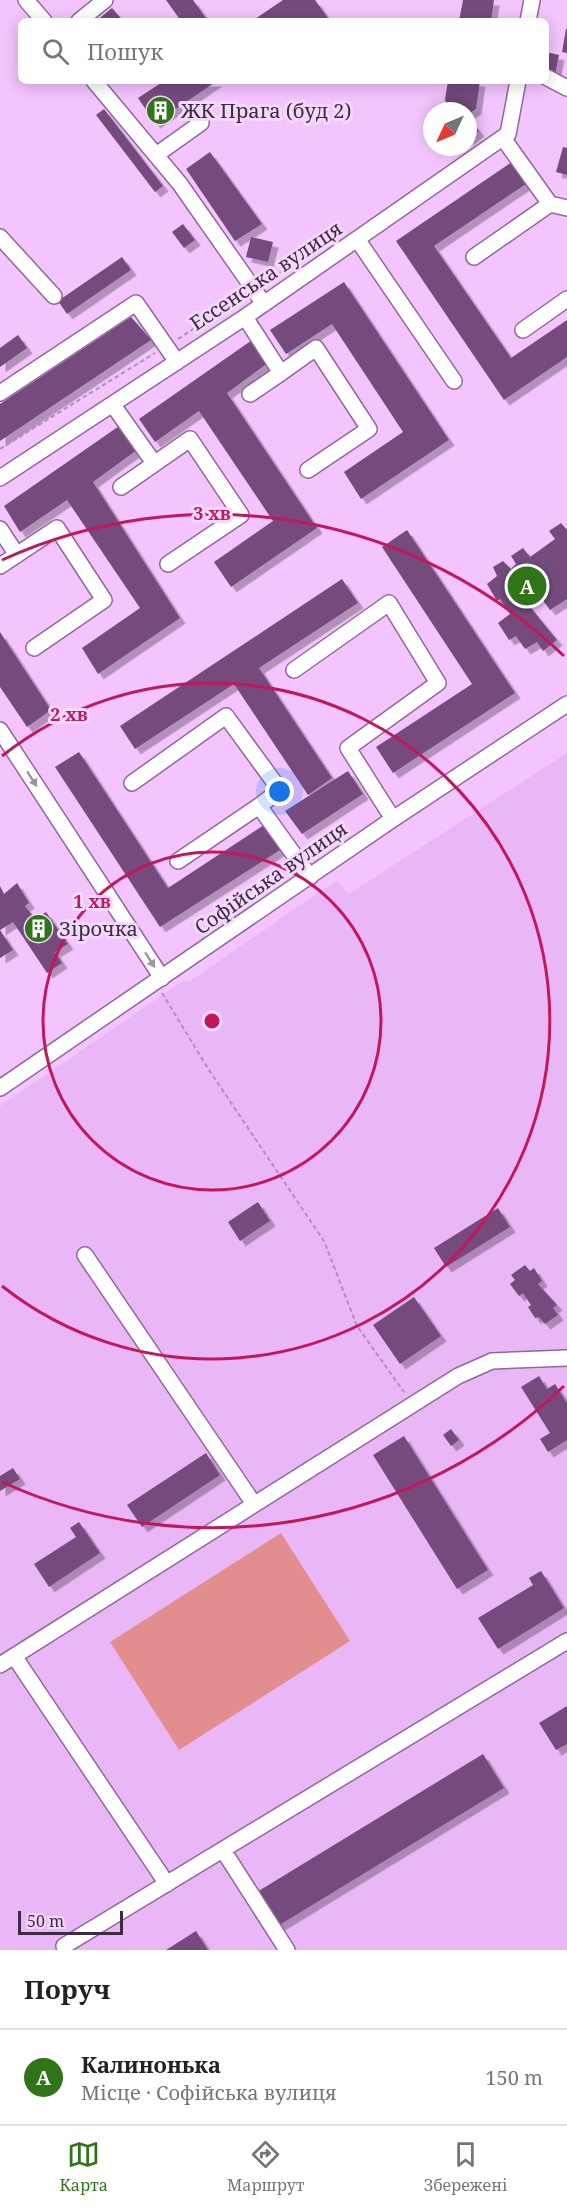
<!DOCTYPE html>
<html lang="uk">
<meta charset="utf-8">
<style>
body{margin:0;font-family:"Noto Serif",serif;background:#f6f6f6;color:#222}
.compass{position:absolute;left:423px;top:102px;width:54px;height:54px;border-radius:50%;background:#fff;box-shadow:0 3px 15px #0003;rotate:226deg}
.scale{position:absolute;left:18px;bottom:15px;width:105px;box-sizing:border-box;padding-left:6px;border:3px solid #3e2b42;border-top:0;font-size:16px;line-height:21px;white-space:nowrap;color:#3e2b42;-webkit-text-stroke:4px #f5d9fc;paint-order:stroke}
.you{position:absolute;left:280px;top:792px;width:21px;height:21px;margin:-15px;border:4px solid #fff;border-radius:50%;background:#1a73e8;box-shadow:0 0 0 9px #1a73e833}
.badge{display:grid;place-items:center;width:39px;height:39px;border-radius:50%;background:#2f7518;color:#fff;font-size:20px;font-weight:700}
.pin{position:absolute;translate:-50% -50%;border:3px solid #fff;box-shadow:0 2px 6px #0006}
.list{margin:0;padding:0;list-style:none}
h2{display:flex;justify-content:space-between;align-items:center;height:78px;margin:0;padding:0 24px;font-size:26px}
h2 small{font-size:20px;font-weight:400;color:#767676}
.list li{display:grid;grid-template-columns:39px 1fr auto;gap:18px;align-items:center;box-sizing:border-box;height:96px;padding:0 24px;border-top:2px solid #e0e0e0}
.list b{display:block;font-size:22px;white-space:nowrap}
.list p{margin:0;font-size:20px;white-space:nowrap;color:#767676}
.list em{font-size:20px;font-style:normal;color:#767676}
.icon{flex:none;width:33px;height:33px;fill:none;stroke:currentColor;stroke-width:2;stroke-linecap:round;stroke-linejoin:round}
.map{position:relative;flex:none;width:567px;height:1950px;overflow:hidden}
.search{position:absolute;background:#fff;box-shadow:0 3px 15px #0003;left:18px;right:18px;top:18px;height:66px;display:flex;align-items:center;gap:15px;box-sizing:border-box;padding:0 21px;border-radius:9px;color:#767676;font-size:22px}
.sheet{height:174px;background:#fff}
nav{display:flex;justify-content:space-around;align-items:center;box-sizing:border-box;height:84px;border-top:2px solid #e0e0e0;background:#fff;font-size:16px;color:#767676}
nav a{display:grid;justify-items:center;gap:3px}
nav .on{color:#2f7518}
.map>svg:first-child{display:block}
.built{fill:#eab7f6}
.green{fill:#e28e8f}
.building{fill:#744b7e;filter:url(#shadow)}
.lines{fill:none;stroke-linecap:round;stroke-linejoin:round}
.minor-casing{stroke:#91679c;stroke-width:18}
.path{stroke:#b38ebc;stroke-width:2;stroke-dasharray:4.5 3;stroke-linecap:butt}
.minor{stroke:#fff;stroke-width:15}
.oneway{fill:#9e95a0}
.ring{fill:none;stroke:#c2185b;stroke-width:3}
.labels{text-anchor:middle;stroke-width:6;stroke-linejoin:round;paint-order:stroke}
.poi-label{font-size:20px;fill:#3e2b42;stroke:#f5d9fc;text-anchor:start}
.street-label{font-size:20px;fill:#3e2b42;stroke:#f5d9fc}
.centre{fill:#c2185b;stroke:#f5d9fc;stroke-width:3}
.ring-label{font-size:18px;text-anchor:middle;font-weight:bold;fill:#c2185b;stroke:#f5d9fc;stroke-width:6;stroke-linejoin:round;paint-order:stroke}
</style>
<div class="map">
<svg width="567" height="1950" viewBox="0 0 567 1950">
<defs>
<filter id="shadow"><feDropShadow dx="5.5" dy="5.5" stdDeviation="0" flood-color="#0004"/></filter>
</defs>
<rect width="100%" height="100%" fill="#f3c4fe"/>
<!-- built -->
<path class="built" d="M567 753V1950H0V1106L183 981H190L337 880 349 894Z"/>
<!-- green -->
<path class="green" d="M281 1533 350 1641 179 1750 110 1642Z"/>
<!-- building -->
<path class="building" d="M166 0H193L208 21H181Z
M283 0H315L330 21H252Z
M463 0H494L491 21H459Z
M112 8 123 21H96Z
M566 29H567V53L562 52Z
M546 52 559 55 555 75 546 73Z
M164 81H217L155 123 138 98Z
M448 81H480L476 109 468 114V111H448L445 99Z
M104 109 163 186 155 192 96 115Z
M470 120 479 131 468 140V121Z
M563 147 567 148V175L556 172Z
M210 152 262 224 235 241 186 169Z
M512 162 526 184 434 246 511 358 567 320V357L504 400 396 241Z
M183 224 195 240 184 248 172 232Z
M251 237 273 242 268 262 246 257Z
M122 257 131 270 67 314 58 301Z
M344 282 449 440 361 499 344 472 403 432 332 324 286 354 270 330Z
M131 317 151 340 0 441V404Z
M18 335 27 348 0 367V348Z
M255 338 268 363 227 393 317 528 231 587 214 562 273 521 199 411 155 442 139 419Z
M122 424 137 450 93 482 180 618 98 674 82 648 140 608 67 500 20 532 4 506Z
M561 523 567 530V599L550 610 533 587 521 596 557 640 543 651 537 642 525 649 516 636 509 640 498 623 510 614 500 599 497 601 487 584 497 576 493 567 503 561 511 569 516 564 511 556 523 548 530 557 555 539 549 531Z
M407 530 515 693 393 773 376 747 472 684 382 547Z
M342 579 358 603 259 668 332 778 308 795 234 684 135 749 120 726Z
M0 632 51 710 27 727 0 687Z
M79 752 168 888 264 825 280 850 160 927 55 767Z
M348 771 363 794 302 834 285 811Z
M17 883 29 903 25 906 35 919 46 912 68 944 55 952 62 963 47 973 13 922 0 930 13 950 0 958V886L4 894Z
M258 1202 270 1221 240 1241 228 1222Z
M498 1208 510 1227 446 1267 434 1248Z
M525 1265 530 1271 534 1268 542 1281 538 1284 557 1305 553 1308 558 1315 545 1324 539 1317 535 1318 528 1307 531 1305 523 1293 519 1296 510 1284 515 1280 511 1275Z
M414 1297 441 1336 400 1364 373 1325Z
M539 1376 547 1389 555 1384 567 1403V1440L548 1452 540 1439 550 1433 521 1387Z
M451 1429 459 1440 451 1446 443 1435Z
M404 1436 488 1570 457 1589 373 1455Z
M206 1453 220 1475 142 1527 127 1505Z
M13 1468 20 1479 0 1491V1476Z
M79 1522 100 1553 49 1587 34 1564 76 1537 70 1528Z
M541 1571 564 1608 498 1649 478 1618 533 1585 529 1578Z
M567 1706V1744L556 1750 539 1723Z
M483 1754 504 1788 278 1926 257 1892Z
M196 1931 208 1950H166Z"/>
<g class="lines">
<defs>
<path id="minor" d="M26 0 44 21
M79 21 105 0
M528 21 532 0
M546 77 567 88
M94 81 180 184 264 304
M156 155 201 123
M550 204 567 208
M0 237 54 296
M357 239 454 381
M474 257 550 204 503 138
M245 317 281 373 316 348 369 429 308 470
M523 330 567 299
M0 393 136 303 177 362
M250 394 281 373
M113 405 154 463
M0 478 245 317 508 134 518 81
M121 487 190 439 241 515 168 564
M0 529 17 555
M0 566 57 528 104 600 34 648
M294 670 389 603 438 683 348 748 393 819
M0 730 162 978
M132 783 226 716 280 790 259 806 310 877
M178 861 259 806
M0 1088 393 819 567 704
M85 1255 254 1504
M14 1656 167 1884
M0 1665 458 1376 492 1361 567 1358
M223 1850 287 1950
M64 1946 567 1641"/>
</defs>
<!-- minor casing -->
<use href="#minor" class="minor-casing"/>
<!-- path -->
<path class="path" d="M266 282 296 262
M178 339 241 298
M0 449 155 353
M162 993 209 1070 324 1241 357 1326 404 1392"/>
<!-- minor -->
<use href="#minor" class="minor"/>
</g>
<!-- one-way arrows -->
<defs><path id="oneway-solid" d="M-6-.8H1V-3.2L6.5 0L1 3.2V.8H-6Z" transform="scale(1.5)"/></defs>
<g class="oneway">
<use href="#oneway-solid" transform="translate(32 779) rotate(57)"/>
<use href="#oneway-solid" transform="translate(150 960) rotate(57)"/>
</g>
<!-- distance rings -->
<g class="ring">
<circle cx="212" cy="1021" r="169"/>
<path d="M2 756A338 338 0 1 1 2 1286"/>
<path d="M564 1386A507 507 0 0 1 2 1482M2 560A507 507 0 0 1 564 656"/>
</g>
<!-- icons -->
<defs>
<symbol id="building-disc" viewBox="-11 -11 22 22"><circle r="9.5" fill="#2f7518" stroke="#f5d9fc"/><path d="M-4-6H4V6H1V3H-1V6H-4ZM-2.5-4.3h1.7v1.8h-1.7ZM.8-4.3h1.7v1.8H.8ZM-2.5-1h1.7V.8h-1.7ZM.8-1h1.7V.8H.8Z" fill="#fff"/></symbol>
</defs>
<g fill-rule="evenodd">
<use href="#building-disc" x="144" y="94" width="33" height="33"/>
<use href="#building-disc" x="22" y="912" width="33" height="33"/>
</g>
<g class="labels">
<!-- poi labels -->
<g class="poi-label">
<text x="181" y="118">ЖК Прага (буд 2)</text>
<text x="59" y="936">Зірочка</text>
</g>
<!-- street labels -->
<g class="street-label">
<text transform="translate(266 276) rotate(-34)" y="7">Ессенська вулиця</text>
<text transform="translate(271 878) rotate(-35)" y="7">Софійська вулиця</text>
</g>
</g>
<circle cx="212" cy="1021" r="9" class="centre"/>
<g class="ring-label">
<text x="212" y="520">3 хв</text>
<text x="69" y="721">2 хв</text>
<text x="92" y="908">1 хв</text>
</g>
</svg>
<svg class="compass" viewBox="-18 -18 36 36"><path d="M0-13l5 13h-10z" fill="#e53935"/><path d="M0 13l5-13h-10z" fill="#767676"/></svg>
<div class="scale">50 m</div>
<div class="you"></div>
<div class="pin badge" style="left:527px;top:586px">A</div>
<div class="search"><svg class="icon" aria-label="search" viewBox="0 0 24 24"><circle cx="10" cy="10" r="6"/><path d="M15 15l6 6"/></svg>Пошук</div>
</div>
<section class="sheet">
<h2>Поруч<small></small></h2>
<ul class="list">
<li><span class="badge">A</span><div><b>Калинонька</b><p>Місце · Софійська вулиця</p></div><em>150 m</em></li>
</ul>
</section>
<nav>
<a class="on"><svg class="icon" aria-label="map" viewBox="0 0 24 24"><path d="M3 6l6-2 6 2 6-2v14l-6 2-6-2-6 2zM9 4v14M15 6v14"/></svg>Карта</a>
<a><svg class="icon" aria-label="directions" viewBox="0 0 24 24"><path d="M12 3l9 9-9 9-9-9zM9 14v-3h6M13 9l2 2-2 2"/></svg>Маршрут</a>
<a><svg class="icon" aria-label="saved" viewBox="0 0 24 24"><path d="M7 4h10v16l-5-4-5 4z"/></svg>Збережені</a>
</nav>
